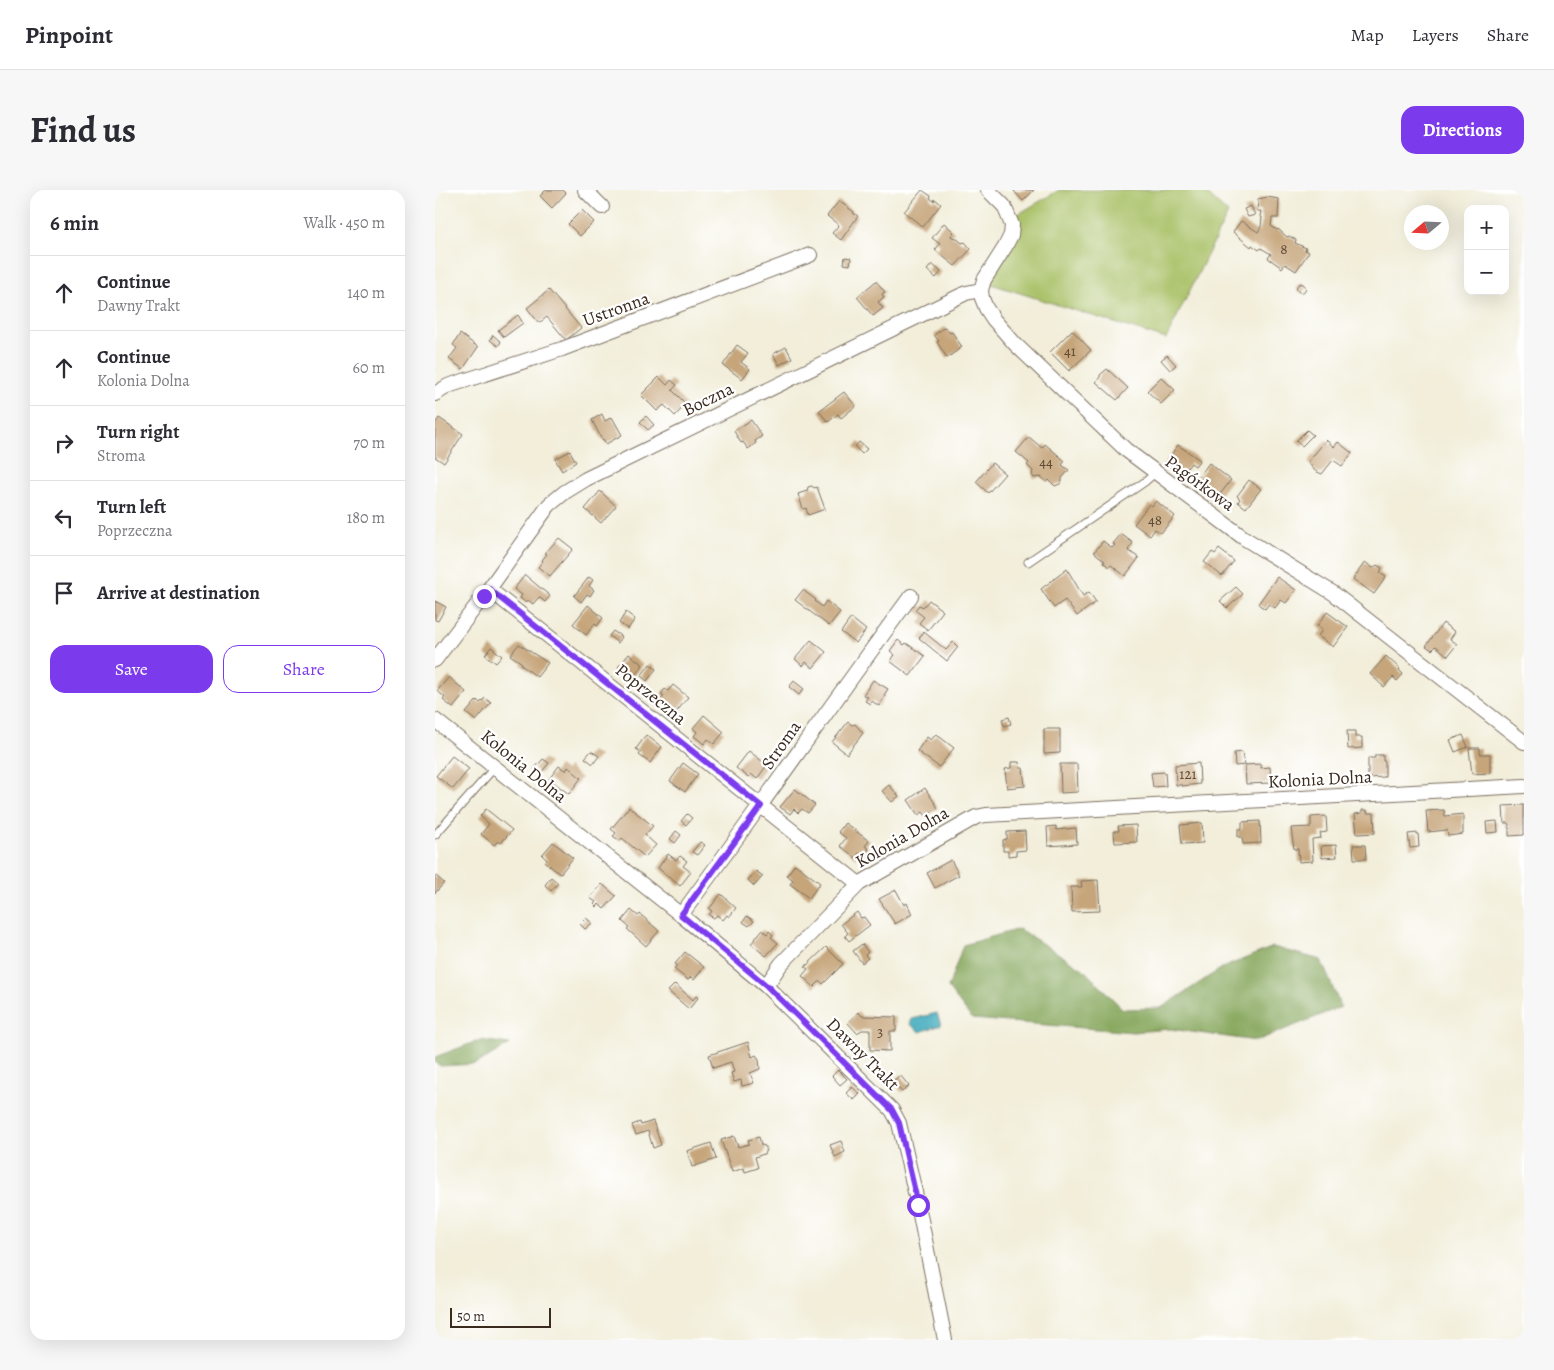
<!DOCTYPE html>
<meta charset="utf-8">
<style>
body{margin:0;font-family:Alegreya,serif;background:#f7f7f7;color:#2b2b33}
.controls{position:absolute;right:15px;top:15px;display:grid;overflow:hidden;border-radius:10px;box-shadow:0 5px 20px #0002}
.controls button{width:45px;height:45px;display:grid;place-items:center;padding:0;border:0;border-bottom:1px solid #e1e1e2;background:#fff;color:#2b2b33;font:25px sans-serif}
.compass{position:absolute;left:969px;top:15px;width:45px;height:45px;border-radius:50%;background:#fff;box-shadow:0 5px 20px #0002;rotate:251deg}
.scale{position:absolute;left:15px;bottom:12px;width:101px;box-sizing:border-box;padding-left:5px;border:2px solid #3b2a1e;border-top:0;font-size:14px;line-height:18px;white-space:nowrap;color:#3b2a1e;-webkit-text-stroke:4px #fff;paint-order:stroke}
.stop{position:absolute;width:15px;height:15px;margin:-11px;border:4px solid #7c3aed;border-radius:50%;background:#fff}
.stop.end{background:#7c3aed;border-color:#fff;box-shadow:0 1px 5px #0008}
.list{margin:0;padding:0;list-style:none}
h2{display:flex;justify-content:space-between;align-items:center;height:65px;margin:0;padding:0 20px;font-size:21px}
h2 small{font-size:16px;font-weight:400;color:#7c7c81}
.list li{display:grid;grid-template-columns:32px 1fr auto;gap:15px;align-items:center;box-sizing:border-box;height:75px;padding:0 20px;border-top:1px solid #e1e1e2}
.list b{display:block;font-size:19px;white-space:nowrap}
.list p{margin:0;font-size:16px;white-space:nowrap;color:#7c7c81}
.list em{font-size:16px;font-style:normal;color:#7c7c81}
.actions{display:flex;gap:10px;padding:15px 20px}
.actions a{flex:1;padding:11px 0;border:1px solid #7c3aed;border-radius:15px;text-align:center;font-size:18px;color:#7c3aed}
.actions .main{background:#7c3aed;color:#fff}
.icon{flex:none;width:28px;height:28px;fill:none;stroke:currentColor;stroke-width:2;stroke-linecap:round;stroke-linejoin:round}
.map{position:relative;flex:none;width:1089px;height:1150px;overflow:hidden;border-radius:15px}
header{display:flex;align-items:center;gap:30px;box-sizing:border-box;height:70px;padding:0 25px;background:#fff;border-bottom:1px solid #e1e1e2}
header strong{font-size:24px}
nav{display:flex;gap:28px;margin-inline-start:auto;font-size:18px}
.intro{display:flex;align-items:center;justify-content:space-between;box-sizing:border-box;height:120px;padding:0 30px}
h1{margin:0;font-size:35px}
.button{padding:12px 22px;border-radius:15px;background:#7c3aed;color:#fff;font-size:18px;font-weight:700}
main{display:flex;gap:30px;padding:0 30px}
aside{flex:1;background:#fff;border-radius:15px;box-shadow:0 5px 20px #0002}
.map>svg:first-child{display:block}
.green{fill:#a7bf64;stroke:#717441}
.forest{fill:#85a65a;stroke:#60683c}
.water{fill:#3ca9bb;stroke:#3c6a6c}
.building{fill:#c6a57a}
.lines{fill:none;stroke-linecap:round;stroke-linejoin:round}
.service-casing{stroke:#7b6f60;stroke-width:9}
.minor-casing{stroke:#7b6f60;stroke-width:16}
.service{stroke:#fff;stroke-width:7}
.minor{stroke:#fff;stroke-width:14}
.route{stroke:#7c3aed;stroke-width:6}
.labels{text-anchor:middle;stroke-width:4.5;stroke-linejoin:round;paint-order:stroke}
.number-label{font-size:15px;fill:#5e4935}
.street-label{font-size:18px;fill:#3b2a1e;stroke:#fff}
</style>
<header>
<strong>Pinpoint</strong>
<nav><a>Map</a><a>Layers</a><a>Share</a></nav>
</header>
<div class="intro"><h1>Find us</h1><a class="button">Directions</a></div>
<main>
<aside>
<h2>6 min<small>Walk · 450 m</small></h2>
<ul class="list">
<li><svg class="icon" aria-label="ahead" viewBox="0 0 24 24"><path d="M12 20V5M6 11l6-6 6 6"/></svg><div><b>Continue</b><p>Dawny Trakt</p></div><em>140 m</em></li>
<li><svg class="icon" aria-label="ahead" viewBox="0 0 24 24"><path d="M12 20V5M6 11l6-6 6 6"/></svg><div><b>Continue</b><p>Kolonia Dolna</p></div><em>60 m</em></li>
<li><svg class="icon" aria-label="right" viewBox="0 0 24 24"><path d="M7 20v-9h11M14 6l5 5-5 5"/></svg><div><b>Turn right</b><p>Stroma</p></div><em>70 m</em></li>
<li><svg class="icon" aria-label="left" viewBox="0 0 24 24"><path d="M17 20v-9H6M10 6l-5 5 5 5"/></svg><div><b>Turn left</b><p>Poprzeczna</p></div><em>180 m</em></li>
<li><svg class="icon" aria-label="arrive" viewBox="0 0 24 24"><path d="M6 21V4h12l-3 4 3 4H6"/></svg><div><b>Arrive at destination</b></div></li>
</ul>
<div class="actions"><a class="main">Save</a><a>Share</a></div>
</aside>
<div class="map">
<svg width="1089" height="1150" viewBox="0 0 1089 1150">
<rect width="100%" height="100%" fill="#fff"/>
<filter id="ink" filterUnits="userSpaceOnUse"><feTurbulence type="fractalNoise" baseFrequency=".02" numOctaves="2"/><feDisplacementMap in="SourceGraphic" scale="10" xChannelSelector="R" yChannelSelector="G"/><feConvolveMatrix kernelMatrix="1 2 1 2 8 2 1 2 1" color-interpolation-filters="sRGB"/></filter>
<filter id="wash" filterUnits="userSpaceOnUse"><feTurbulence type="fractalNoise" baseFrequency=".0096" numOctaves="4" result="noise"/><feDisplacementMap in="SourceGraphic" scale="20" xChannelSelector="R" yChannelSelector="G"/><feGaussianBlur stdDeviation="1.12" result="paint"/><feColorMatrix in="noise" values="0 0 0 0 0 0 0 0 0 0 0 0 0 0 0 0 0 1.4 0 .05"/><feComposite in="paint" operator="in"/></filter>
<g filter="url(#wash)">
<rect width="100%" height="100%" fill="#f2eeda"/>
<!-- green -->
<path class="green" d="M624 0H768L793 23 731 149 553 93 580 26Z"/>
<!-- forest -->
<path class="forest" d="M584 739 648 779 688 819 726 818 787 778 838 757 886 770 906 817 821 851 735 839 698 842 537 829 513 798 528 755Z
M45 850 75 854 41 874 6 876 0 873V867Z"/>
<!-- water -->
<path class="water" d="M502 823 506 835 485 842 475 834 477 829Z"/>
<g id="blocks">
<!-- building -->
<path class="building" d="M111 0H128L131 3 117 18 105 6Z
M487 0 496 6 495 8 499 11 500 9 506 14 488 37 469 22Z
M578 0H599L588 11Z
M832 7 844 9 843 28H837L836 36 842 40 843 39 852 47 854 46 861 50 860 53 871 58 870 60 874 62 861 81 850 74 847 78 833 68 836 64 826 58 824 60 817 55 816 57 798 42 806 31 823 42 826 37 827 27H825L826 21H822L823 9Z
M404 11 419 22 418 23 423 26 406 50 397 43 404 35 392 26Z
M816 16 820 25 813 27 809 19Z
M147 20 159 32 145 46 133 34Z
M509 33 519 42 516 46 519 48 520 47 527 53 530 52 536 59 520 76 500 60 505 54 497 48Z
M410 67 416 68 415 75 409 74Z
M497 74 506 82 501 88 492 80Z
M441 91 450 102 447 104 449 107 443 112 448 118 438 126 422 107Z
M861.5 98a4.5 4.5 0 1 1 9 0a4.5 4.5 0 1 1-9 0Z
M114 100 146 138 131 150 112 127 104 133 92 118Z
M83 125 88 133 69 147 63 140Z
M510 137 515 143 517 142 527 157 512 168 502 152 504 151 499 145Z
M637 140 656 160 634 181 615 162Z
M25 144 43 157 28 179 14 169 22 158 18 155Z
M58 145 66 152 63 156 55 150Z
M302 155 313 163 306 172 315 179 307 189 288 175Z
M351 157 357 168 344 175 338 164Z
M732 165 741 175 735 180 726 170Z
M672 179 693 198 682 210 661 192 665 187V185Z
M224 187 232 195 236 190 242 195 237 200 251 214 240 226 229 215 222 221 206 205Z
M726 187 740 200 726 214 712 201Z
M409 202 421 216 406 228 403 224 393 232 384 221Z
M167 224 170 231 177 227 187 245 171 254 168 249 167 250 157 230Z
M211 226 219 235 213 240 205 232Z
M4 228 28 244 9 273 0 267V234Z
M316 230 327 246 320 251 321 253 313 259 308 252 306 253 299 241Z
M872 240 878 245 867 256 861 251Z
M594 247 607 258 610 254 630 271 627 275 634 280 627 288V292L625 294 620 296 614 290 612 292 606 287 599 288 597 285 598 281 592 275 594 273 581 262Z
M891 250 899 257 903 252 917 263 907 276 898 270 887 284 880 281 873 272Z
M424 252 432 259 427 264 420 257Z
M743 255 765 270 760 276 756 273 747 285 730 273Z
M135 261 141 272 127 281 120 269Z
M557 273 570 284 553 303 541 292Z
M774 273 796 290 783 307 767 296 769 293 763 288Z
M814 290 826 299 811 318 803 312 805 309 802 306Z
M377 296 379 298 382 297 390 319 373 325 371 318 368 319 363 304 372 301 373 297Z
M165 301 181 316 166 333 150 319Z
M721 311 740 326 726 343 720 339 715 346 699 334 714 314 717 316Z
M686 344 698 353 693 360 704 368 690 386 676 375 674 377 668 372 670 371 659 362 668 351 677 358 680 355 678 354Z
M124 348 138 359 115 386 103 377 108 371 107 370 112 364 110 363Z
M784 359 799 371 787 386 769 372 777 362 780 364Z
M930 372 938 378 942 375 947 378 945 383 951 387 939 404 918 389Z
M632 379 648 406 654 402 661 412 642 426 630 410 619 418 606 399Z
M90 385 115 406 110 412 104 407 98 414 93 410 91 413 85 408 87 405 79 399Z
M154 387 158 390 154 396 159 400 155 406 152 404 146 412 139 406Z
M842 387 861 400 851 413 846 410 840 418 834 414 830 419 823 414Z
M801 397 808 404 792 418 785 411Z
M368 400 381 410 380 411 387 417 391 411 405 422 394 436 360 410Z
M494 410 508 421 493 440 484 433 489 427 480 420 484 415 488 417Z
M0 411 11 417 3 431 0 430Z
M153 415 168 428 162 436 160 434 151 445 138 434Z
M191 422 200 429 193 439 184 433Z
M892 422 913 437 898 457 883 446 887 440 882 436Z
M416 428 431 440 421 453 406 442Z
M1008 433 1020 442 1015 449 1022 454 1013 466 1001 456 997 460 991 456Z
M178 441 187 447 183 453 174 446Z
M489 442 511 460 518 452 523 457 512 471 484 448Z
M376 450 391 462 378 478 371 472 368 476 360 469Z
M463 450 469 455 471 453 490 466 475 486 455 471 460 465 455 461Z
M84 454 113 473 102 487 86 475 87 473 75 465Z
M56 457 67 466 61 473 50 465Z
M194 464 208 475 197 489 183 477Z
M951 466 965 479 964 480 968 484 962 491 958 487 949 497 935 484Z
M215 474 221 479 212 491 206 486Z
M14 487 31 502 18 518 8 510 10 507 2 501Z
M438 490 453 499 449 505 450 506 444 516 437 511 435 514 430 511 433 507 428 505Z
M359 491 369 499 364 505 354 497Z
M238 495 253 507 240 524 225 511 229 506 226 504 230 499 233 501Z
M50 508 56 513 41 531 31 523 42 510 45 513Z
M269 525 289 542 279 554 273 549 269 554 259 546 262 542 258 538Z
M574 527 576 534 569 536 567 529Z
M413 532 417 535 420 534 428 543 412 564 397 552Z
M609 539H625V563L609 564Z
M912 541H920V547H927V558L913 559Z
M501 544 519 558 504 577 482 561 492 547 496 550Z
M211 545 227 557 215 573 204 565 206 562 201 559Z
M1028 545 1033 557 1020 562 1015 550Z
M1034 558H1045V564H1055V583L1037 584Z
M156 561 164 566 158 574 150 568Z
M314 561 332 575 322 589 316 584 313 587 301 578Z
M807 562 809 575 800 576 799 563Z
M940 565H948V571H950V587L933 588V568H940Z
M17 566 34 579 18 599 1 586Z
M108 569 114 573 105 584 99 579Z
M576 572H584L585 578H588L590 596 572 598 570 579 576 578Z
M248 573 263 584 250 602 235 591Z
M764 573 765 594 747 596V595H741L740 575Z
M625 574H642L643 602 626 603Z
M826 574V578L835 577 836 593 811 594 810 575Z
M124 576 131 581 133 577 146 588 134 604 114 589Z
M730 582 731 596 718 597 716 583Z
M454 595 464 606 457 612 447 601Z
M490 598 503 618 491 626 488 622 483 625 473 610Z
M360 599 380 615 373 623 367 619 363 623 359 619 355 624 345 617Z
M1089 615V645L1074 646V633H1069L1068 616Z
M194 617 218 636 210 645 221 655 210 667 187 648 185 651 178 646 181 643 176 639Z
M51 619 77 640 66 653 63 651 59 655 46 644 54 634 45 626Z
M927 620H932V623H939L940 643 922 644 920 624 927 623Z
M1009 620 1010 626 1028 624V644L1013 646 1012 640 993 642 991 621Z
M252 624 257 628 251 635 246 631Z
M891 626 892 642 885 643 886 648 877 649 878 671 864 672 863 659H859L856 638 876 637V627Z
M825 631 826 653 808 654 807 647H803V639H807V632Z
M1062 631 1063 642 1052 643 1051 632Z
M410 633 434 651 430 656 434 659 428 666 424 663 421 668 405 656 411 648 403 642Z
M767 633 768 653 747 654 745 635Z
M701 635 702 652 680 653 679 641H684L683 636Z
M621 636V640L641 638 642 654 613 656 612 637Z
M241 641 246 645 240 653 235 649Z
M590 641 591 660 581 661V665L573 666V661H568V650L572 649V642Z
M983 643 984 657 975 658 973 644Z
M118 652 138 668 125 684 110 672 112 670 107 665Z
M265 652 270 655 262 665 257 662Z
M901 655 902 667 887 668 886 656Z
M918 655H930L931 669H919Z
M233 664 241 670 245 666 252 671 248 676 256 682 245 696 223 678Z
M516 670 524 685 500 698 492 683Z
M360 674 385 693 374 708 355 694 358 690 352 685Z
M321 681 328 686 319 696 313 690Z
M0 685 9 693 0 703Z
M116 687 123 693 116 701 110 695Z
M663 690 665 721 637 722 636 697H647L646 691Z
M167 694 181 706 169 719 164 714 162 717 159 714 161 712 155 708Z
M461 700 469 715 472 713 477 724 460 734 444 709Z
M286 704 301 718 294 727 292 725 288 730 282 725 279 728 274 725 277 721 274 719Z
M196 720 203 726 205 724 224 741 211 756 192 739 194 737 187 731Z
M422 722 426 728 429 727 435 735 414 751 410 746 413 743 406 734Z
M312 726 319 731 314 736 308 732Z
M151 728 157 733 150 739 145 734Z
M327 740 332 744 334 741 338 745 336 747 343 753 331 766 316 754Z
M427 754 433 762 430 765 433 768 427 773 418 761Z
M391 757 408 774 388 794 385 791 379 797 367 786 373 779 370 777Z
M250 762 269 777 259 790 256 787 253 790 239 779 242 775 240 774Z
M240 794 258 810 261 806 263 808 254 819 233 801Z
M423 822 427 826 461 827V841H455V861L435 860V840H427L422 843 413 833Z
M313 852 317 867 321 865 324 869 325 879 315 883 319 893 307 896 306 890 299 892 296 883 299 882 296 872 278 878 274 865Z
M403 880 412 889 405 895 397 886Z
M465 885 474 896 467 902 457 892Z
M417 897 425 904 419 910 411 903Z
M218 931 226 955 218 958 213 941 201 945 197 935 205 932 206 935Z
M299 946 303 957 314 954 313 950 324 947 326 955 330 956 331 960 329 964 320 967 323 978 310 982 309 978 297 982 286 950Z
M406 951 410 962 400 967 395 955Z
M276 953 281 969 257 977 252 961Z"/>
</g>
</g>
<g filter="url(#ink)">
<use href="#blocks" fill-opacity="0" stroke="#7b6f60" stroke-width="1"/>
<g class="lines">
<defs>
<path id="service" d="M593 372 711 291 720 283
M0 645 60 577"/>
<path id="minor" d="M150 0 167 17
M553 0 569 16 577 35 576 45 570 57 549 90 546 100 547 108 551 118 559 130 580 154 691 260 809 348 898 403 1089 552
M0 204 13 196 127 159 375 65
M54 399 114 315 130 302 151 289 531 103 546 100
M0 470 54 399 424 694
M0 530 246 725 331 796 346 774 424 694 541 627 551 625 1089 596
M246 725C324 619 398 512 476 406
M331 796 457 920 464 933 483 1015 510 1150"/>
</defs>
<!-- service casing -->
<use href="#service" class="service-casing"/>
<!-- minor casing -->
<use href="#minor" class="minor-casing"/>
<!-- service -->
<use href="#service" class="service"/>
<!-- minor -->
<use href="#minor" class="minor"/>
</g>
</g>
<g class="lines" filter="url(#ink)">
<!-- route -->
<path class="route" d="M49 406 54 399 326 616 246 725 332 796 457 920 464 933 483 1015"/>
</g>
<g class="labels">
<!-- number labels -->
<g class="number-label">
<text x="849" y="64">8</text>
<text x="635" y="166">41</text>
<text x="611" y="277">44</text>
<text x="720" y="335">48</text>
<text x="753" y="589">121</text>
<text x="445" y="847">3</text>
</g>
<!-- street labels -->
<g class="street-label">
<text transform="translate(181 119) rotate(-20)" y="6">Ustronna</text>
<text transform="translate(273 209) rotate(-26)" y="6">Boczna</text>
<text transform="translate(765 293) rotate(36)" y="6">Pagórkowa</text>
<text transform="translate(216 504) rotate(39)" y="6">Poprzeczna</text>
<text transform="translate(346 555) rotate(-55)" y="6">Stroma</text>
<text transform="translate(89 576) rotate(39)" y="6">Kolonia Dolna</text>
<text transform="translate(885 589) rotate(-3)" y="6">Kolonia Dolna</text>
<text transform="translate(467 647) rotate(-30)" y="6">Kolonia Dolna</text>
<text transform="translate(428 864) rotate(45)" y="6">Dawny Trakt</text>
</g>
</g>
</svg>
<div class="controls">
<button>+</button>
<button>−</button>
</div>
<svg class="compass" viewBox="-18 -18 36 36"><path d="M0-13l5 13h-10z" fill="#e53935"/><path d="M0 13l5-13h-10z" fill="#7c7c81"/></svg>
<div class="scale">50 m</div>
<div class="stop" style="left:483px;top:1015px"></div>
<div class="stop end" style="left:49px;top:406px"></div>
</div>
</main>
